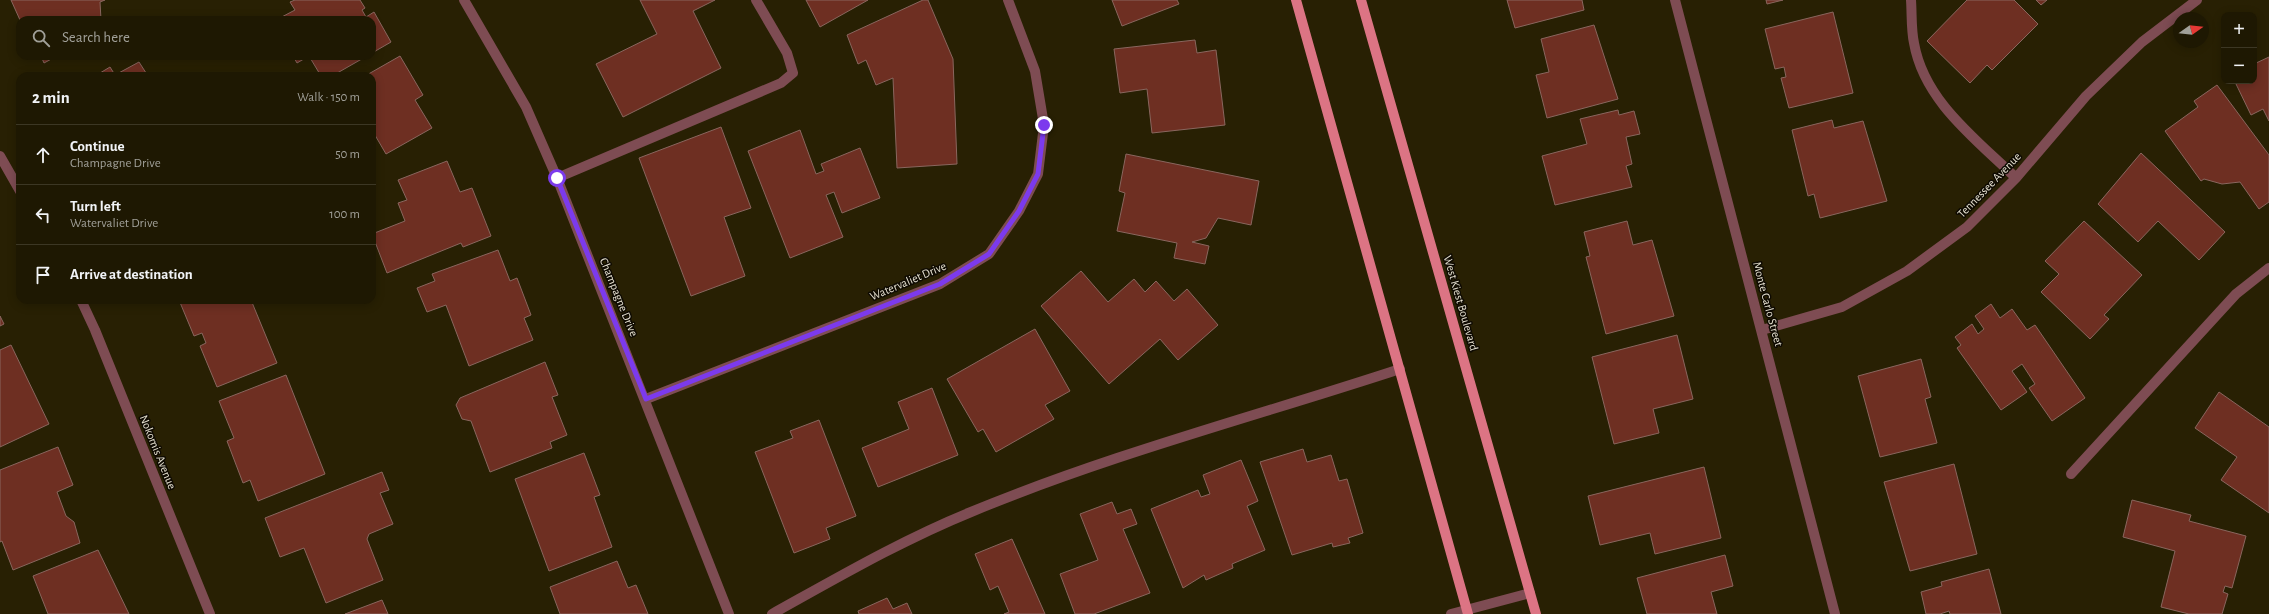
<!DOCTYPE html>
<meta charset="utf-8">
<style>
body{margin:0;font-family:"Alegreya Sans",sans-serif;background:#26210c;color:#f1f3f6}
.controls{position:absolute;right:12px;top:12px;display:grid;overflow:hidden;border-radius:8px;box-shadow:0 2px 10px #0003}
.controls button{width:36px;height:36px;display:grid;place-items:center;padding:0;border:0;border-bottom:1px solid #3c3724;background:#1e1802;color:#f1f3f6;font:20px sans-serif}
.compass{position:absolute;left:2173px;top:12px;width:36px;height:36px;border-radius:50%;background:#1e1802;box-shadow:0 2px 10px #0003;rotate:75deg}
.stop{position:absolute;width:12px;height:12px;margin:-9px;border:3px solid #7c3aed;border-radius:50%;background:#fff}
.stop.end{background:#7c3aed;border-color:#fff;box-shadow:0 1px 4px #0008}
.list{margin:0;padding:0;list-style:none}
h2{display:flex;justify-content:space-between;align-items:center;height:52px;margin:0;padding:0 16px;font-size:17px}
h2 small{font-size:13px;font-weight:400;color:#a1a099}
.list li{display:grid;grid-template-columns:26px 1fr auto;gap:12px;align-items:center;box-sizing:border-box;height:60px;padding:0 16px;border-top:1px solid #3c3724}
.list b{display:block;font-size:15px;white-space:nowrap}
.list p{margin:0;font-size:13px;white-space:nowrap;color:#a1a099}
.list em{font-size:13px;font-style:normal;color:#a1a099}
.icon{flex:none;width:22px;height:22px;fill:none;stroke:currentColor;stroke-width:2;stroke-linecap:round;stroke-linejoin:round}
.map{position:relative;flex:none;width:2269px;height:614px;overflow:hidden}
.search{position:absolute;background:#1e1802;box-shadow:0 2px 10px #0003;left:16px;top:16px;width:360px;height:44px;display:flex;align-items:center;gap:10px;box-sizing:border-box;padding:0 14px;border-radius:12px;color:#a1a099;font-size:15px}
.panel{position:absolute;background:#1e1802;box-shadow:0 2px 10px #0003;left:16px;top:72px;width:360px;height:232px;border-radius:12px}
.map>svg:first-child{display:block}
.building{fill:#6e2f22;stroke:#89665e}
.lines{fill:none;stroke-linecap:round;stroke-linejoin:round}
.minor{stroke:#7e4c53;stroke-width:10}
.major{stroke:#dc7484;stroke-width:10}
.route{stroke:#7c3aed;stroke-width:5}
.labels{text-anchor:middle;stroke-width:3;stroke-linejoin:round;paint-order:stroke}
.street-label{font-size:12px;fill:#e6e1d0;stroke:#0e0a02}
</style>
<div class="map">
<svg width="2269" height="614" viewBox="0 0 2269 614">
<rect width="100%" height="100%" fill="#282003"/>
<!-- building -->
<path class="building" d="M11 0H105L100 2 101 20H20Z
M295 0H360L365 8 362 10 366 17 374 12 391 42 372 53V20H276L295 10 290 2Z
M640 0H715L693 11 721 68 623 117 596 64 657 34Z
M806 0H868L820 27Z
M923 0H928L953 59 957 164 897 168 893 78 876 85 866 60 858 64 847 35Z
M1112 0H1177L1179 4 1122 26Z
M1507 0H1582L1584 10 1515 28Z
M1766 0H1783L1767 4Z
M1967 0H2014L2038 24 1992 70 1987 65 1970 83 1927 41Z
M2036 0H2047L2041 5Z
M1833 12 1853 93 1789 108 1781 78 1786 77 1784 67 1775 69 1765 29Z
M1594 25 1618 99 1547 118 1536 75 1549 72 1541 39Z
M1195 40 1197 53 1216 50 1225 125 1152 133 1147 89 1120 93 1114 49Z
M41 56H57L44 63Z
M293 56H367L332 76H321L309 56 297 63Z
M400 56 423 95 415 100 432 128 386 154 372 130V76H365Z
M2269 57V121L2263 109 2251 115 2236 84 2243 81H2254V64Z
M139 62 148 76H95L110 67 115 75Z
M2217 85 2269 155V202L2259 209 2240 182 2222 184 2204 179 2201 181 2165 131 2198 107 2194 101Z
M1618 110 1619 115 1634 111 1640 134 1626 137 1632 164 1626 166 1632 187 1555 205 1542 156 1587 144 1580 119Z
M1832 120 1834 128 1863 121 1887 201 1820 218 1814 194 1808 196 1792 130Z
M721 127 751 208 724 217 745 276 691 296 639 158Z
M800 130 816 174 824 171 821 164 860 148 880 198 842 213 834 192 826 195 843 237 790 258 748 151Z
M2141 153 2225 232 2199 260 2158 221 2138 242 2098 204Z
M1126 154 1259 181 1251 225 1218 218 1206 238 1192 242 1209 246 1205 264 1174 258 1177 243 1117 231 1125 193 1119 191Z
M447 161 460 192 472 188 491 236 463 247 461 243 387 273 372 234 405 221 398 203 407 200 398 180Z
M1627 221 1633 245 1652 240 1674 316 1606 334 1586 257 1590 256 1584 232Z
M2084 221 2142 275 2104 315 2109 319 2090 339 2041 292 2059 274 2045 261Z
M498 250 510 281 517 278 531 315 524 318 533 340 469 366 446 305 427 312 417 288 435 281 432 274Z
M1081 271 1108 302 1134 279 1145 292 1156 281 1174 301 1187 289 1218 325 1178 360 1160 339 1109 384 1041 306Z
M179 300H251L277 363 217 387 200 346 206 343 202 333 194 336Z
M1991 304 2000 318 2012 309 2027 330 2035 325 2085 398 2052 421 2029 388 2035 384 2022 364 2012 371 2027 392 2001 410 1957 348 1961 345 1955 337 1972 324 1978 334 1984 329 1975 316Z
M0 316 4 324 0 326Z
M1035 329 1070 391 1045 405 1054 419 996 452 983 429 978 432 947 379Z
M1677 335 1693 399 1653 409 1659 433 1614 444 1592 357Z
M11 345 49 424 0 447V350Z
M1921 359 1931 397 1925 399 1937 443 1880 457 1858 376Z
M545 362 558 395 552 397 567 435 550 442 552 448 490 472 471 421 462 419 456 405 460 398Z
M286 375 325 474 258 501 250 480 243 483 227 441 234 438 219 401Z
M932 388 958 455 878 487 862 448 909 429 898 402Z
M2219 392 2269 427V513L2221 480 2237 457 2195 428Z
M819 420 856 516 826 528 830 539 794 553 755 452 793 438 790 431Z
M58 447 73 485 57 492 66 516 74 522 80 543 13 570 2 541 0 542V470Z
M1303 449 1307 462 1331 455 1339 481 1347 479 1363 533 1348 538 1350 543 1333 547 1332 543 1292 555 1260 462Z
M584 453 600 495 594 497 612 547 549 571 515 479Z
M1241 460 1258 501 1247 506 1265 550 1232 564 1233 568 1206 580 1204 575 1183 588 1151 509 1198 490 1201 497 1210 494 1203 475Z
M1954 464 1977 554 1910 571 1884 482Z
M1704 467 1721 538 1655 554 1650 533 1600 545 1588 496Z
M382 472 389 490 380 493 393 524 369 534 367 539 383 580 326 603 304 548 280 557 265 518Z
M2132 500 2191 515 2189 521 2246 536 2232 588 2225 586 2223 592 2228 594 2222 614H2189L2161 607 2175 551 2123 537Z
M1112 502 1117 514 1131 509 1137 524 1123 529 1150 593 1094 614H1075L1060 574 1098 560 1080 514Z
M1012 539 1045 614H1004L1009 612 998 586 990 590 975 554Z
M98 550 129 614H48L33 576Z
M1725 555 1733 586 1711 592 1717 614H1647L1637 578Z
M617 561 628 588 636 585 648 614H560L550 587Z
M1989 569 2001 614H1950L1949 611 1940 614H1926L1921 592 1942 586 1941 582Z
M887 598 893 609 907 603 912 614H859L858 611Z
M382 600 388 614H345Z"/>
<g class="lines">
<!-- minor -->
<path class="minor" d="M464 0 526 107 557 178 729 614
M1675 0 1835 614
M1911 0C1912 14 1911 29 1914 43 1924 101 1976 139 2016 178
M0 156 20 191
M557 178 781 83 793 73 787 53 756 0
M81 300 95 330 210 614
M1762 330 1842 307 1907 271 1967 227 2016 178 2086 96 2142 42 2197 0
M646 399 940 284 989 254 1019 211 1038 174 1044 125 1035 71 1008 0
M2071 474 2236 294 2269 268
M772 614C837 578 902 540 971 512 1111 454 1257 416 1400 369
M1451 614 1530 593"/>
<!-- major -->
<path class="major" d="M1296 0 1468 614
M1361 0 1536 614"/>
</g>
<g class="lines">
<!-- route -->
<path class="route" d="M557 178 646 399 940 284 989 254 1019 211 1038 174 1044 125"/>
</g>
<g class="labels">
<!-- street labels -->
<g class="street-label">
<text transform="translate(1989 185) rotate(-46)" y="4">Tennessee Avenue</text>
<text transform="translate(908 281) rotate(-23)" y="4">Watervaliet Drive</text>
<text transform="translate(619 297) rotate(68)" y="4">Champagne Drive</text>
<text transform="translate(1461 303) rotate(74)" y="4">West Kiest Boulevard</text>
<text transform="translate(1768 304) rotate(75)" y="4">Monte Carlo Street</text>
<text transform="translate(158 452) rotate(68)" y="4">Nokomis Avenue</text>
</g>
</g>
</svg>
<div class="controls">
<button>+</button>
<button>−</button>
</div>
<svg class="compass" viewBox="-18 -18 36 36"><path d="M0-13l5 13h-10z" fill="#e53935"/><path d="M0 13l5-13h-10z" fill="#a1a099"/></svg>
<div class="stop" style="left:557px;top:178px"></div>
<div class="stop end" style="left:1044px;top:125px"></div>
<div class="search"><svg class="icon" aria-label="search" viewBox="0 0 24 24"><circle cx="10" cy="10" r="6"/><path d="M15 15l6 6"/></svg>Search here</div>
<section class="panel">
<h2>2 min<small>Walk · 150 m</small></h2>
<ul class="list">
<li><svg class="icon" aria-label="ahead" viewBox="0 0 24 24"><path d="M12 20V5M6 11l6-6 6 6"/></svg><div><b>Continue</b><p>Champagne Drive</p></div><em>50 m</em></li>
<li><svg class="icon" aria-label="left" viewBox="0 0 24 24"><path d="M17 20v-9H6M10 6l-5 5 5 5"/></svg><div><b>Turn left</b><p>Watervaliet Drive</p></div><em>100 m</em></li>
<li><svg class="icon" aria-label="arrive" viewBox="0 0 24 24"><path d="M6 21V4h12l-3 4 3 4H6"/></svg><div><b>Arrive at destination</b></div></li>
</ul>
</section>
</div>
